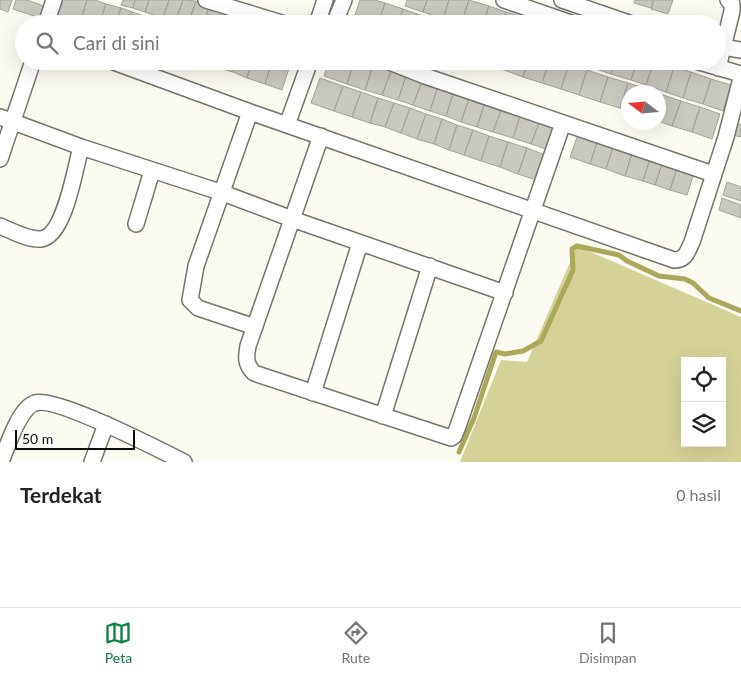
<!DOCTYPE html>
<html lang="id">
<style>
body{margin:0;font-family:Lato,sans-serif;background:#f2f2f2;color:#202124}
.controls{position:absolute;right:15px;bottom:15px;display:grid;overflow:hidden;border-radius:0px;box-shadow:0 5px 20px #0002}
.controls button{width:45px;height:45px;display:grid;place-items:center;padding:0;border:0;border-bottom:1px solid #e0e0e0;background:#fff;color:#202124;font:25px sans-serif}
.compass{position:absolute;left:621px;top:85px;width:45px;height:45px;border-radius:50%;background:#fff;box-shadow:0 5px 20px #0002;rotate:286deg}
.scale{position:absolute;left:15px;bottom:12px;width:120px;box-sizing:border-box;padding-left:5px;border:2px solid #0d0d0a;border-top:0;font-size:14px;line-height:18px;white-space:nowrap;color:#0d0d0a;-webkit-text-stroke:4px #fffffe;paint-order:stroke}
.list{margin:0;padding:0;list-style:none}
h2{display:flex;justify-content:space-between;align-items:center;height:65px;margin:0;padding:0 20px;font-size:21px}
h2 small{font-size:16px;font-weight:400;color:#757577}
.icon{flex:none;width:28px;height:28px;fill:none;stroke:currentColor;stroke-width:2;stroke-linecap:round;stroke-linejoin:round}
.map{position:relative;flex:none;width:741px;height:462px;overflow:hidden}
.search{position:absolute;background:#fff;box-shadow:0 5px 20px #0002;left:15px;right:15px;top:15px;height:55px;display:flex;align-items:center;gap:12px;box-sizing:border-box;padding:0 18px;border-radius:28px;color:#757577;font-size:19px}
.sheet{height:145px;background:#fff}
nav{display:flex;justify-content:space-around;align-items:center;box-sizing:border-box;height:70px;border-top:1px solid #e0e0e0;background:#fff;font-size:14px;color:#757577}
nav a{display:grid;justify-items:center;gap:2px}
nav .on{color:#0b8043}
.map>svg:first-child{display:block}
.green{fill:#d5d298;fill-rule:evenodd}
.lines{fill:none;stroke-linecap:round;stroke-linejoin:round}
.stream{stroke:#aca859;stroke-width:5}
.building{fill:#c8c8bf;stroke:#a3a39b}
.minor-casing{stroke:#75746c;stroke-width:18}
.minor{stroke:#fff;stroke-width:15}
</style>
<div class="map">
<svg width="741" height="462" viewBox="0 0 741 462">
<rect width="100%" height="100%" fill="#fbfbf2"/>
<!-- green -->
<path class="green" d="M577 246 741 317V462H460L501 360 527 362ZM685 361H722V443H685Z"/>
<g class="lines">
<!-- stream -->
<path class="stream" d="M459 452 474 418 496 352 505 354 523 351 541 341 573 270 572 249 577 246 619 255 627 261 659 276 685 279 693 283 709 298 741 311"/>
</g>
<!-- building -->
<path class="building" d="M0 0H12L8 12 0 9Z
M16 0H27L44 6 40 18 13 9Z
M62 0H87L80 23 57 15Z
M87 0H95L106 4 99 24 80 23Z
M123 0H135L133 8 121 5Z
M135 0H149L145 12 133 8Z
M149 0H169L163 18 145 12Z
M169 0H183L175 22 163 18Z
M183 0 196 1 188 24 175 22Z
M360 0H375L385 3 378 24H363L353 21Z
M407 0H427L423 12 405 6Z
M427 0H449L443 19 423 12Z
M449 0H469L461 24 443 19Z
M469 0 489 6 483 24H461Z
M635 0H653L651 8 634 3Z
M654 0H673L668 14 651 9Z
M196 1 209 6 204 24H188Z
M385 3 403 9 398 24H378Z
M106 4 121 8 115 24H99Z
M209 6 228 11 224 24H204Z
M489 6 506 12 502 24H483Z
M121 8 132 12 128 24H115Z
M403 9 420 15 417 24H398Z
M228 11 245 17 242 24H224Z
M132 12 144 16 141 24H128Z
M506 12 526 18 524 24H502Z
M420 15 440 21V24H417Z
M144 16 161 22V24H141Z
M208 61H222L219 68 207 64Z
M222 61H237L233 72 219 68Z
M237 61H252L247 78 233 72Z
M252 61H272L265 84 247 78Z
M272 61H280L290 65 282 90 265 84Z
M329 61H354L347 84 324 76Z
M354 61H363L373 65 365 90 347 84Z
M488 61H510L507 71 487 65Z
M510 61H528L523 77 507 71Z
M528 61H549L542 83 523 77Z
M549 61H561L569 64 561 89 542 83Z
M591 61H615L611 74 590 67Z
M615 61H637L631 80 611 74Z
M637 61H654L646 85 631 80Z
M654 61 674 67 666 92 646 85Z
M569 64 587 70 579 95 561 89Z
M373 65 391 71 382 95 365 90Z
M674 67 691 72 683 98 666 92Z
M587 70 608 77 600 102 579 95Z
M391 71 406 76 398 100 382 95Z
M691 72 711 79 703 104 683 98Z
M406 76 422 81 413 105 398 100Z
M608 77 628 83 620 108 600 102Z
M320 78 343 86 334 111 311 103Z
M711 79 731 85 723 111 703 104Z
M422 81 438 86 430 111 413 105Z
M628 83 644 88 642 92H628V111L620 108Z
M343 86 361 92 352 117 334 111Z
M438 86 454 91 446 116 430 111Z
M454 91 470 96 461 122 446 116Z
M361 92 378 98 370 123 352 117Z
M663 95 681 101 672 126 658 121V109Z
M470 96 485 102 477 127 461 122Z
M378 98 394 103 385 127 370 123Z
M681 101 700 107 692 132 672 126Z
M485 102 502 107 493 132 477 127Z
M394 103 410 108 401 133 385 127Z
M502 107 521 113 513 138 493 132Z
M700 107 720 114 712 139 692 132Z
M410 108 426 114 417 139 401 133Z
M521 113 540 120 531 144 513 138Z
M426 114 442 119 434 144 417 139Z
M442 119 457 125 449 150 434 144Z
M540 120 557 126 549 150 531 144Z
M733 121 741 125 740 137 728 133Z
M457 125 473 130 464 155 449 150Z
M473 130 489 136 481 161 464 155Z
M579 132 598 139 590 164 570 157Z
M489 136 508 142 500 167 481 161Z
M598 139 614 144 606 169 590 164Z
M508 142 527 148 518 174 500 167Z
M614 144 633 150 625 176 606 169Z
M527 148 545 155 536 180 518 174Z
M633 150 651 156 643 181 625 176Z
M651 156 663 161 655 185 643 181Z
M663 161 678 165 670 190 655 185Z
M678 165 695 170 687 195 670 190Z
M727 182 741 187V201L723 195Z
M722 198 741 205V218L719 210Z"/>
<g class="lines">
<defs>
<path id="minor" d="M206 0 285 24
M504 0 574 24
M562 0 632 24
M46 24 54 0
M317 24 325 0
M334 24 344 0
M717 46 741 50
M111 61 250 112
M387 61 425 76 713 174
M696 61 741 74
M718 68 732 11V4L728 0
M0 117 81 147 223 193 292 219 505 293
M287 125 310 61
M321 136 248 346C246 357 245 364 254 373L451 438 454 436 457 429 563 123
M0 159 33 61
M136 224 152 171
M0 226C12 231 28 240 41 239 65 236 75 168 81 147
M255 327 198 308 190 300 196 266 250 112 674 260C686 260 687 252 692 242L726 137 741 78
M313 393 360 243
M383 416 430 266
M1 462C7 447 19 408 35 403 55 396 160 450 184 462
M92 462 106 424"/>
</defs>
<!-- minor casing -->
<use href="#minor" class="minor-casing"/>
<!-- minor -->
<use href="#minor" class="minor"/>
</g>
</svg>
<div class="controls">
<button><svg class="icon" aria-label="locate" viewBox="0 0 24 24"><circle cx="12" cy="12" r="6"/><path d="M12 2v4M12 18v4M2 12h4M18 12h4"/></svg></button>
<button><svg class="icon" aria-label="layers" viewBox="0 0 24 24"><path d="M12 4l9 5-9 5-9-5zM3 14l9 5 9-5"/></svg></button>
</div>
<svg class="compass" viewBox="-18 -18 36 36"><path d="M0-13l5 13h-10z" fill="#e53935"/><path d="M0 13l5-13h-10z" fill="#757577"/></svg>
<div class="scale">50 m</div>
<div class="search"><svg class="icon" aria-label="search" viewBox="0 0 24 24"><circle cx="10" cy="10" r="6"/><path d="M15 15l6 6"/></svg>Cari di sini</div>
</div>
<section class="sheet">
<h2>Terdekat<small>0 hasil</small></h2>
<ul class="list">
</ul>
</section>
<nav>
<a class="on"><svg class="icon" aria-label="map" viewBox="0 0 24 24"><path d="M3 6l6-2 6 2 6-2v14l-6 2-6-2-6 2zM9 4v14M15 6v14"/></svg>Peta</a>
<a><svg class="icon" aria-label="directions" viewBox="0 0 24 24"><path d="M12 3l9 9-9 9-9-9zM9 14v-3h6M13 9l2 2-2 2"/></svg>Rute</a>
<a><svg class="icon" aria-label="saved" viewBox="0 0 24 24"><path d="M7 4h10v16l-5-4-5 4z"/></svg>Disimpan</a>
</nav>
